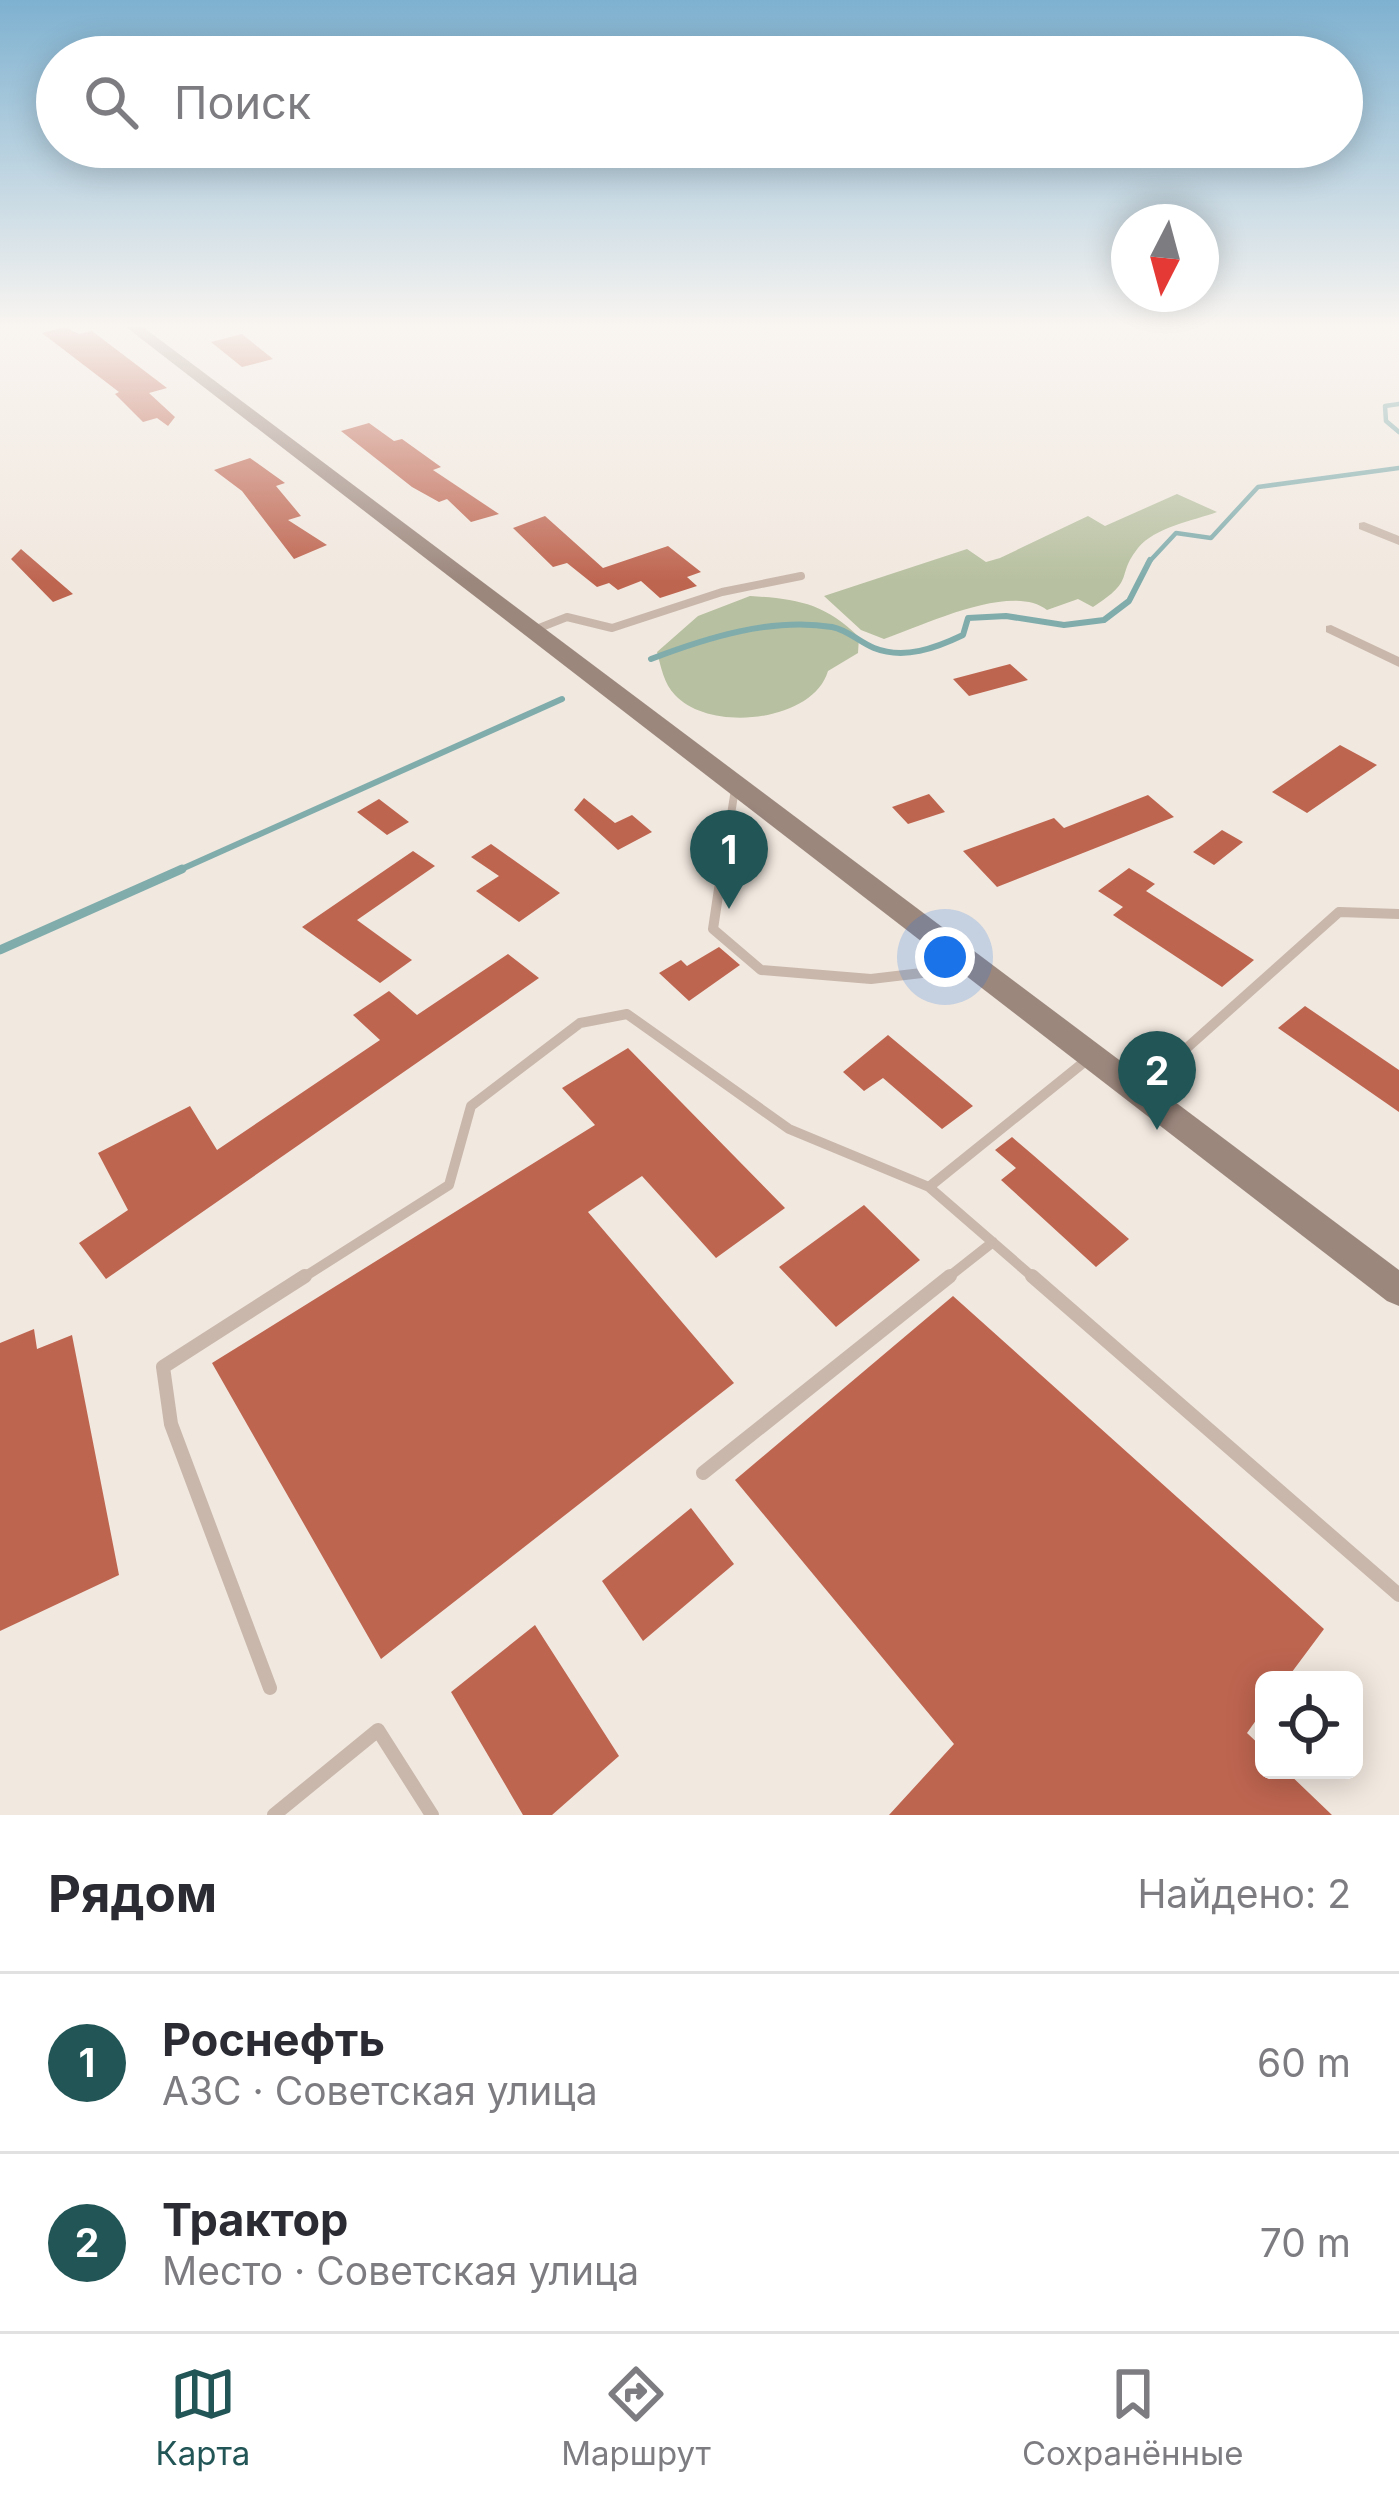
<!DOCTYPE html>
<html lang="ru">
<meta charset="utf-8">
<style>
body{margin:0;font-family:Inter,sans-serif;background:#f2f2f3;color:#2b2b33}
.controls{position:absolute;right:36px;bottom:36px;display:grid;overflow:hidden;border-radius:18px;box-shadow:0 6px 30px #0003}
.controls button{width:108px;height:108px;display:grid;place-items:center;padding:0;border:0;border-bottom:3px solid #e1e1e2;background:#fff;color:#2b2b33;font:60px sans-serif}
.compass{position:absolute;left:1111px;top:204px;width:108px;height:108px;border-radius:50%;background:#fff;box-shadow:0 6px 30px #0003;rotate:186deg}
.you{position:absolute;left:945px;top:957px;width:42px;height:42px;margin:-30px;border:9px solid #fff;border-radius:50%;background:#1a73e8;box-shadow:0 0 0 18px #1a73e833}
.badge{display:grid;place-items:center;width:78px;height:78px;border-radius:50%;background:#225556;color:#fff;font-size:39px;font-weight:700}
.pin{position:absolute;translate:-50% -99px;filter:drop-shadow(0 3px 6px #0008)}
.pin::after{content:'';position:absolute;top:63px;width:42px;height:36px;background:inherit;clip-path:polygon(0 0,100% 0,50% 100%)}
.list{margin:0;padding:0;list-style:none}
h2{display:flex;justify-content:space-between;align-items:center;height:156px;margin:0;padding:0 48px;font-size:51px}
h2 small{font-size:39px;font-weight:400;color:#7c7c81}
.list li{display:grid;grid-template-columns:78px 1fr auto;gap:36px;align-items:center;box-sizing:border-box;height:180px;padding:0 48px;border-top:3px solid #e1e1e2}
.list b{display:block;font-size:45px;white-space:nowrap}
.list p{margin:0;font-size:39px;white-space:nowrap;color:#7c7c81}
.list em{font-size:39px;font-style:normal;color:#7c7c81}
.icon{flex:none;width:66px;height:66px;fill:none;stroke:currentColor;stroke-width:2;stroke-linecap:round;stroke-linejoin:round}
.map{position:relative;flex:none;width:1399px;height:1815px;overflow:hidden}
.search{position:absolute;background:#fff;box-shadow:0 6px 30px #0003;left:36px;right:36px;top:36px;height:132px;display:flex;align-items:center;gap:30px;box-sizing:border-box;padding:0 42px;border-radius:66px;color:#7c7c81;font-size:45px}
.sheet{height:516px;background:#fff}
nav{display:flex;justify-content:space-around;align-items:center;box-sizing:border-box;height:168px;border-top:3px solid #e1e1e2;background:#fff;font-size:33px;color:#7c7c81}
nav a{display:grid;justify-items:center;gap:6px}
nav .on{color:#225556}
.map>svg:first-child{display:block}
.green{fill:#b7c0a0}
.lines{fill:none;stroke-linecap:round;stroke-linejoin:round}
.stream-far2{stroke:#80acac;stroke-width:4.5}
.stream-far1{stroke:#80acac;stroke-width:6}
.stream{stroke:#80acac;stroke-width:9}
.building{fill:#be6550}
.service-far2{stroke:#c9b7ab;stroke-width:8}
.service-far1{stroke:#c9b7ab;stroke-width:10}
.service{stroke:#c9b7ab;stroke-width:14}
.minor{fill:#c9b7ab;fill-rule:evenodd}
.secondary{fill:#9c877d;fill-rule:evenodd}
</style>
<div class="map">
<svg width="1399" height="1815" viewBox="0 0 1399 1815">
<rect width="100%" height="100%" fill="#f1e8df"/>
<!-- green -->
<path class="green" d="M1177 494 1217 512C1193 521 1155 527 1138 548 1115 577 1137 579 1093 607L1078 599 1047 610C1012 582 924 625 884 639L861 630 824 596 967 549 986 562 1000 558 1088 516 1105 526Z
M750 596C797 599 824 603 859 637L858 653 828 671C813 722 710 733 675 695 664 684 661 667 657 652L698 616Z"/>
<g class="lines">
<!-- stream-far2 -->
<path class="stream-far2" d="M1399 404 1385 406 1386 421 1399 432
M1148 563 1176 533 1211 538 1258 487 1399 468"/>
<!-- stream-far1 -->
<path class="stream-far1" d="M651 659C706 638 772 617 832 627 848 630 859 642 874 648 904 660 936 648 963 635L968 618 1006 616 1064 625 1104 620 1129 601 1150 560
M175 872 562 699"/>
<!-- stream -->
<path class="stream" d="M0 950 182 869"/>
</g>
<!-- building -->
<path class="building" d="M65 327 79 334 92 331 167 388 149 393 175 417 168 426 157 418 143 422 115 394 119 392 42 333Z
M242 334 273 359 242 367 211 342Z
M369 423 394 441 402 439 441 467 433 470 499 514 471 522 447 499 439 502 412 487 341 431Z
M250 458 285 483 276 486 301 516 288 520 327 545 294 559 242 491 214 470Z
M545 516 603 568 668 546 701 572 687 577 697 586 660 598 641 581 618 590 609 583 597 587 567 563 553 567 513 528Z
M21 549 73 594 53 602 11 559Z
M1010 664 1028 680 969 696 953 679Z
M1340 745 1377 765 1307 813 1272 792Z
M929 794 945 812 908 824 892 807Z
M1148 795 1174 817 997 887 963 851 1054 818 1064 828Z
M584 798 615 823 632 815 652 832 618 850 574 810Z
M379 799 409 822 387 835 357 812Z
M1222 830 1243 842 1214 865 1193 852Z
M491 844 560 893 519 922 476 891 499 876 471 857Z
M413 851 435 866 357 920 412 960 380 983 302 927Z
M1129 868 1155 884 1146 891 1254 960 1222 987 1113 915 1123 907 1098 891Z
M719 947 740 965 689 1001 659 973 681 960 687 966Z
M508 954 539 978 106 1279 79 1243 128 1210 98 1153 190 1106 217 1150 380 1040 353 1015 389 991 417 1015Z
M1305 1006 1399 1070V1112L1278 1028Z
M888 1035 973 1106 942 1129 883 1078 864 1091 843 1072Z
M628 1048 785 1208 716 1258 642 1176 588 1212 734 1383 381 1659 212 1363 595 1125 562 1088Z
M1012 1137 1033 1155 1129 1239 1096 1267 1001 1180 1016 1168 995 1150Z
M864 1205 920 1260 836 1327 779 1267Z
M953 1296 1324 1629 1286 1680H1264V1709L1247 1733 1264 1749V1770H1285L1332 1815H889L954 1744 735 1480Z
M34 1329 37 1349 72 1335 119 1575 0 1631V1343Z
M691 1508 734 1564 643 1641 602 1581Z
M535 1625 619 1756 552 1815H523L451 1692Z"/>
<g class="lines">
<!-- service-far2 -->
<path class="service-far2" d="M534 630 567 617 612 628 722 592 801 576
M722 872 735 789"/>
<!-- service-far1 -->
<path class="service-far1" d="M722 869 713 929 761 970 871 979 964 968
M1142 1088 1339 912 1399 914
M929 1187 1035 1279
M301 1279 449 1185 471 1106 580 1023 627 1014 789 1129 929 1187 1088 1059
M946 1279 993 1242"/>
<!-- service -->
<path class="service" d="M1032 1276 1399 1595
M703 1473 950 1276
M270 1688 171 1424 163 1367 305 1276
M274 1815 378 1730 432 1815"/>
<!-- minor -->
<path class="minor" d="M1364 522 1399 536V545L1359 529V523Z
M1331 625 1399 657V667L1326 632V626Z"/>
<!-- secondary -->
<path class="secondary" d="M126 327H143L1399 1270V1306L1387 1301Z"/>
</g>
<!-- sky -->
<linearGradient id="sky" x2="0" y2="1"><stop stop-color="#7eb1d0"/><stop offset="0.56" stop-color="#f9f5f1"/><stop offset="1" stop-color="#f9f5f1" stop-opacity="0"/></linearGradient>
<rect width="1399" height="581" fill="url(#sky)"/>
</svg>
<div class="controls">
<button><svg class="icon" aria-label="locate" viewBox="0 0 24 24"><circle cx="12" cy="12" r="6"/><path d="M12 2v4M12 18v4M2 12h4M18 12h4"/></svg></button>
</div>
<svg class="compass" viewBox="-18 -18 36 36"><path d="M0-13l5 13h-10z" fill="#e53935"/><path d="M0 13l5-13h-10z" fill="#7c7c81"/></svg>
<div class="you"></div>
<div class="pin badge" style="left:729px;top:909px">1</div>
<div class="pin badge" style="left:1157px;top:1130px">2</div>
<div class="search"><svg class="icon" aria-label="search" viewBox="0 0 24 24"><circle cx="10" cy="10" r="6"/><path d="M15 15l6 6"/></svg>Поиск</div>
</div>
<section class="sheet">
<h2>Рядом<small>Найдено: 2</small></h2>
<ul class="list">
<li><span class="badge">1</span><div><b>Роснефть</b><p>АЗС · Советская улица</p></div><em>60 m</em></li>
<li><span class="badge">2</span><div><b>Трактор</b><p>Место · Советская улица</p></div><em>70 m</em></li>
</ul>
</section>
<nav>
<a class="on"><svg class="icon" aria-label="map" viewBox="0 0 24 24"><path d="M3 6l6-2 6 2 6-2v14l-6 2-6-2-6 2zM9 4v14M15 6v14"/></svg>Карта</a>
<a><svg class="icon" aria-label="directions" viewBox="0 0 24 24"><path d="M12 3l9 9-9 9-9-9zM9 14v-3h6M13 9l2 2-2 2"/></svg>Маршрут</a>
<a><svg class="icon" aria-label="saved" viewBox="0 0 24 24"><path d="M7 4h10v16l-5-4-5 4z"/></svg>Сохранённые</a>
</nav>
